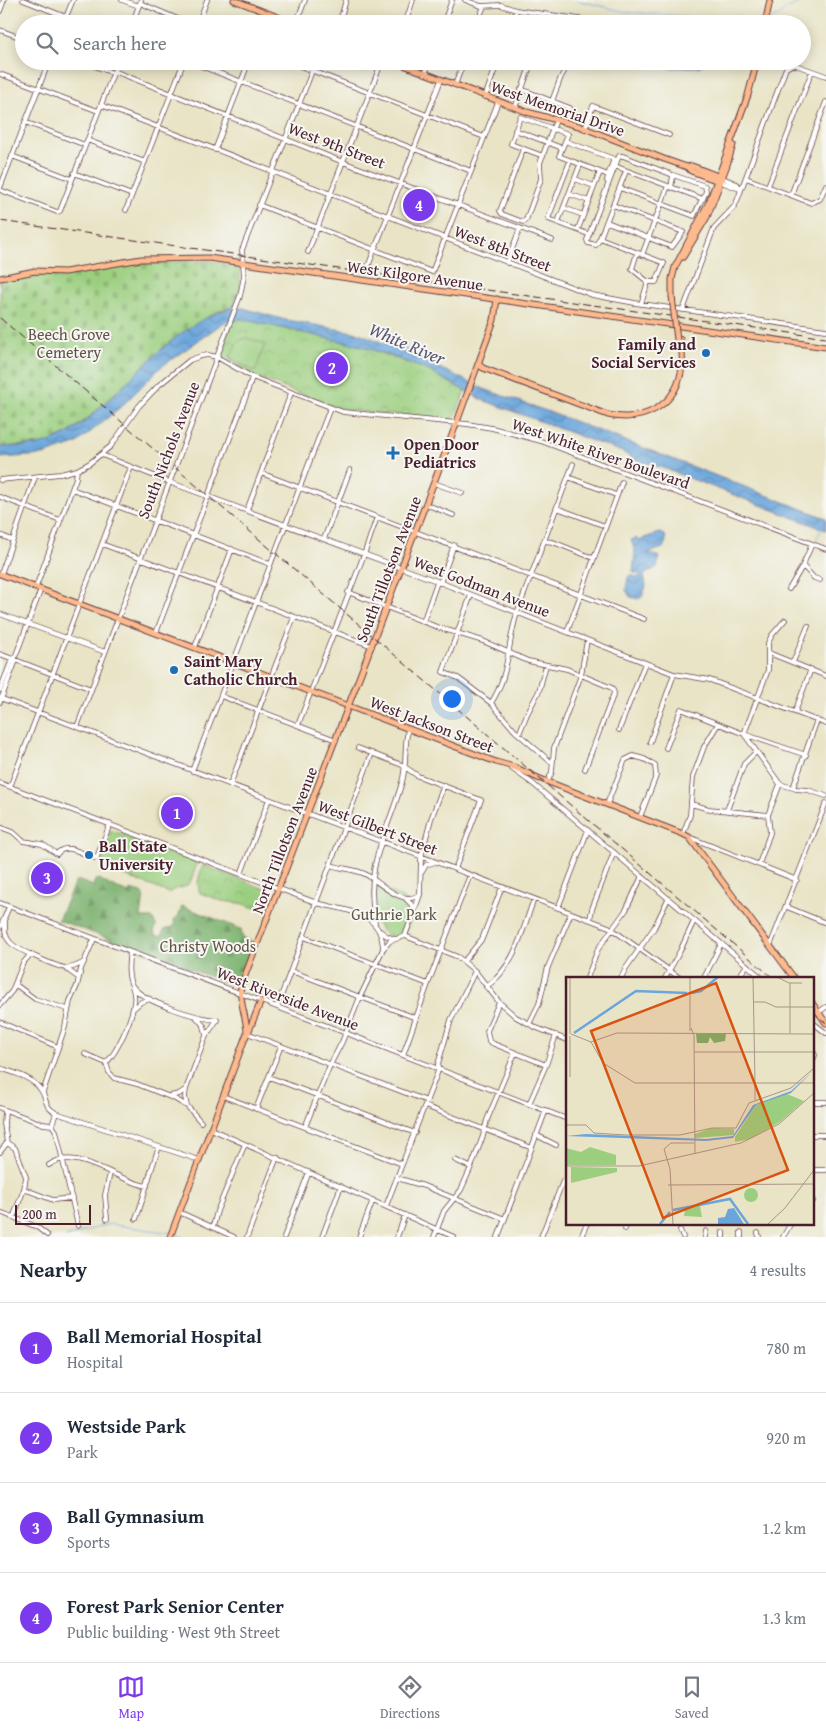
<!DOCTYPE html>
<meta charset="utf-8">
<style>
body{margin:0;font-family:"Gentium Book Plus",serif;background:#f6f6f7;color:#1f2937}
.scale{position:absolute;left:15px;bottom:12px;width:76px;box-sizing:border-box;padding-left:5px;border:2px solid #4a1f2b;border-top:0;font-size:14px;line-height:18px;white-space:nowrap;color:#4a1f2b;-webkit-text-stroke:4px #f6f6f2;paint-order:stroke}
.you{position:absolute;left:451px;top:698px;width:18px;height:18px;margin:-12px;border:4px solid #fff;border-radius:50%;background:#1a73e8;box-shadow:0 0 0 8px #1a73e833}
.badge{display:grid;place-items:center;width:32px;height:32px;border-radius:50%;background:#7c3aed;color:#fff;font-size:16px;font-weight:700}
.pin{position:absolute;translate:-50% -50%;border:2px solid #fff;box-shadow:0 1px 5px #0006}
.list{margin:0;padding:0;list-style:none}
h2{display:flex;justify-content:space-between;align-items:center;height:65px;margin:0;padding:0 20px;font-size:21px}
h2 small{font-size:16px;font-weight:400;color:#747a83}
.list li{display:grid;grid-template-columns:32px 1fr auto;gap:15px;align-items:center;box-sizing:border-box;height:90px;padding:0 20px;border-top:1px solid #e0e1e3}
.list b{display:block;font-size:19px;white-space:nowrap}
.list p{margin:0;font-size:16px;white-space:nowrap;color:#747a83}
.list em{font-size:16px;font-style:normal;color:#747a83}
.icon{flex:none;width:28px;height:28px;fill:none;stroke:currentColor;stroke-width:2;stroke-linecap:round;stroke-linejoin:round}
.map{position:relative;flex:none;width:826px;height:1237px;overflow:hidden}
.search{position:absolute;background:#fff;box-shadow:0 2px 12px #0003;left:15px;right:15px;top:15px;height:55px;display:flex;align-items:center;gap:12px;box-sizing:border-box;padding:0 18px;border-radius:28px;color:#747a83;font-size:19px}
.sheet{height:425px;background:#fff}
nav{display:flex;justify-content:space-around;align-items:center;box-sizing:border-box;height:70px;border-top:1px solid #e0e1e3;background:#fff;font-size:14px;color:#747a83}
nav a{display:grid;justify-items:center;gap:2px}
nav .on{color:#7c3aed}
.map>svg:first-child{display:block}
.forest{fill:url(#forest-firs);stroke:#63684c}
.cemetery{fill:url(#cemetery-stones);stroke:#727755}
.park{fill:url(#park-crowns);stroke:#727755}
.pitch{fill:#9bcf7f;stroke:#727755}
.water{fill:url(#water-waves);stroke:#5a6283}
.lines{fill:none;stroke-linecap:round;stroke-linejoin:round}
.stream{stroke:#6ba6db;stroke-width:1}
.minor-casing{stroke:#623d42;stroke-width:5.5}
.major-casing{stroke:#623d42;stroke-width:7}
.minor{stroke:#fff;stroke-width:4}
.major{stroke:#fcba8e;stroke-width:5}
.rail{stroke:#4a1f2b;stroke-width:1;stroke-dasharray:8 4;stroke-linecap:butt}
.major-bridge-casing{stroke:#623d42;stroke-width:7;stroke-linecap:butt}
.major-bridge{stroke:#fcba8e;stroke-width:5}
.poi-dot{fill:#1f6fb2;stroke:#f6f6f2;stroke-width:2}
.labels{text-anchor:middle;stroke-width:4;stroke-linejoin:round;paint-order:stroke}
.street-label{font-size:16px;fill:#4a1f2b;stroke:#f6f6f2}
.park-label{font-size:16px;fill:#625444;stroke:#f6f6f2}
.poi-label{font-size:16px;font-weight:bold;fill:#4a1f2b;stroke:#f6f6f2;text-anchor:start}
.water-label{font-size:18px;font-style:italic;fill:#575571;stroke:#f6f6f2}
.inset-river{fill:none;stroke:#6ba6db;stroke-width:2.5}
.inset-road{fill:none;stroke:#a99588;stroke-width:1}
.view{fill:#d8530f;fill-opacity:0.15;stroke:#d8530f;stroke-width:2.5}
.inset-edge{fill:none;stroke:#4a1f2b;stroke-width:2.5}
</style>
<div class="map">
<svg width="826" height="1237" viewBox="0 0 826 1237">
<defs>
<pattern id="forest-firs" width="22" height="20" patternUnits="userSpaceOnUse" patternTransform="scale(1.25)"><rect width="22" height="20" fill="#7cb26e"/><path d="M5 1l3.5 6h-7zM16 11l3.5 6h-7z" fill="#68905b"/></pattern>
<pattern id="cemetery-stones" width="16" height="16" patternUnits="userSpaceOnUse" patternTransform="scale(1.25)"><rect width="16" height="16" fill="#9bcf7f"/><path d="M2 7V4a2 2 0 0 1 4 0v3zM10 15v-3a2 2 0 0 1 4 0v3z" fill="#87b16e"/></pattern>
<pattern id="park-crowns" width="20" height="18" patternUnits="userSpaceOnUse" patternTransform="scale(1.25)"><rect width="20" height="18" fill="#9bcf7f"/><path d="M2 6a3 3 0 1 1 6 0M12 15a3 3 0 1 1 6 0" fill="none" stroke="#87b16e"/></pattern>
<pattern id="water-waves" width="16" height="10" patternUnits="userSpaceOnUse" patternTransform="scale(1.25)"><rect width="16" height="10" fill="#6ba6db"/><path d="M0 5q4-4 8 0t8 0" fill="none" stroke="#5a87b2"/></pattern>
</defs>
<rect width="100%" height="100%" fill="#f6f6f2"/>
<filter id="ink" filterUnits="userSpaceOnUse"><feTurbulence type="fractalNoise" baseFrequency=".02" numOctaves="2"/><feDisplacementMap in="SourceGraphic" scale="10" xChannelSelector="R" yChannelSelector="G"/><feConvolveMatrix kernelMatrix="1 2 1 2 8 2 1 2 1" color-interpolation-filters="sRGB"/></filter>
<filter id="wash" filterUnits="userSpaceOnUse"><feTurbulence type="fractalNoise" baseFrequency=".0096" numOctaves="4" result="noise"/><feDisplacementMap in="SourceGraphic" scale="20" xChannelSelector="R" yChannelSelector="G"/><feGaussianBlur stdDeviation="1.12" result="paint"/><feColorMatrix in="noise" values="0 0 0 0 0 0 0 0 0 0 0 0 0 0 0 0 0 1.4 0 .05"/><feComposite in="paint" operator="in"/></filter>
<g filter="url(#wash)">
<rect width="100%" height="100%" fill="#e9e4c6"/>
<!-- forest -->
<path class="forest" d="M99 879 113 887 129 893 130 890 142 893 144 895 141 918H152L156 925 154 934 161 937 164 930 175 926 174 920 179 915 182 906 241 929 242 937 254 943 239 978 228 983 58 920 75 882 77 880 93 886 95 880Z"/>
<!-- cemetery -->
<path class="cemetery" d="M208 261 238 265 240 268V290L233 307 218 311 171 341 88 418 67 434 45 444 0 447V281L36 274 65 275 138 263Z"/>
<!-- park -->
<path class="park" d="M241 319 362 346 427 370 465 391 456 415 452 420 372 413 347 410 326 404 254 376 223 355 222 349 233 320Z
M203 865 270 891 271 893 264 911 240 903 222 901 200 893C196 883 199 876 203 865Z
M375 884 406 900 413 908 409 924 402 937C371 939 373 907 373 885Z"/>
<!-- pitch -->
<path class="pitch" d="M247 338 265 344 255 372 230 358C234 349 236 339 247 338Z
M111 830 197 863C194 871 192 884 184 887 178 889 174 888 169 893L112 871 110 866 104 864 103 859 101 858Z"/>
<!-- water -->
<path class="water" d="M654 61H706L699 67 671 68Z
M231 308H243L282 319 359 333 393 347 408 350 435 366 484 389 555 414 826 518V530L660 467 636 460 622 452 480 399 427 370 386 354 362 346 241 319 223 323 161 367 123 405 76 444 43 455 0 458V447C14 446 32 447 46 443 68 437 86 421 102 406 142 370 178 323 231 308Z
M660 533 665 535 666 541 663 548 648 553 660 557 657 567 644 575 646 586 642 597 638 599 630 597 626 590 628 577 631 575 637 578 641 574 634 573 633 571 635 552 631 540 636 538 640 541 644 538Z"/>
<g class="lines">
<!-- stream -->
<path class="stream" d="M576 0 625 12 758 22 764 21
M767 20 779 16 786 9 804 0
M816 539 822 529
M174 1234 183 1237
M66 1237 109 1224 171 1233"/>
</g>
</g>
<g filter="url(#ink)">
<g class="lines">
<defs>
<path id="minor" d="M23 0 84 24
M122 0 139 6
M465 0 481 6 501 5 516 10 600 22
M140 3 190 24
M0 11 4 0
M63 24 73 0
M132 24 141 0
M198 24 207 0
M264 24 269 13
M296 24 305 0
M339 24 346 0
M405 24 413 0
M443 24 452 0
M477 24 484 6
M512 24 516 10
M552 24 553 16
M0 30 24 39
M81 61 113 73
M188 61 471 171
M287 61 484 137
M114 71 343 162 552 240
M0 74 98 111
M425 74 430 61
M455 85 464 61
M521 89 570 108
M485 97 498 61
M552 101 561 77 570 61
M101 105 592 295 635 303 826 330
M515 108 532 61
M25 122 85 145
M585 129 593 106 669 135
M515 130 562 148
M87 140 145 162
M565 141 614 159 608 175
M523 149 500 211 502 214 523 222 526 220 541 179 540 163 556 120
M215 150 249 61
M12 156 72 179
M543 156 511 144 520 117 568 134 559 156 608 175 607 181
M570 161 548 219 588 234
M612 165 703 199 706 191 705 186 673 175
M74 173 132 195
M723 178 737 184 741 189
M746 178 811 203 820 199 826 185
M575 179 594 186
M721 182 740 189
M768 186 812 71
M0 188 49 61
M620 188 694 216 702 199
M0 190 57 212 60 211 118 61
M569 194 589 201
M791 195 826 102
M259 205 432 272 498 102
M564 208 583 215
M126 210 184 61
M558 222 580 165
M607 222 672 247 683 232 613 205
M578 229 600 172
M600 238 626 171
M308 252 382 61
M637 253 632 269 648 282
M642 255 668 186
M507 263 520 228
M367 269 441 80
M648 282H656L664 263 600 238 596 245 588 243 587 240 619 156H623L673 175 671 188
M641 304 648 282
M683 310 714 228 734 207 737 201 786 68 793 64 826 76
M102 455 169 482 434 580 674 674 710 680 826 724
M261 473 644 619
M568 477 616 495
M0 480 60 474 77 470 90 463 111 446 139 406 159 385 190 360 201 356 208 355 217 357 252 377 343 412 467 424 492 428 541 441 826 549
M434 483 462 493
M72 489 270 564
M0 497 60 520
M425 504 453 515
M557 508 605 526
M247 510 291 393
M0 535 12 540
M324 539 350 470
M544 541 553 542 593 558
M102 544 372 646
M803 566 814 578 820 580
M1 574 35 477
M440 583 454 545
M36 587 76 478 77 470
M789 589 802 567 812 544
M348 592 437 627 483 641 528 661 567 669 612 688 614 693 585 769
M471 595 443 672 458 678 491 703 515 731 552 763
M0 614 105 652
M785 620 772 635 768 643V670L744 734 806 755
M423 622 437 582
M567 632 622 482
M156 633 246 396 252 377
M195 647 232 549
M769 653 826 676
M0 654 91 689
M793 662 808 626
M0 690 11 662 14 660 41 589
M221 696 336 740
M0 698 609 927 680 978
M0 702 15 663 14 660
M491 703C510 675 507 644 517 613L573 464
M795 712 811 669
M298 725 365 552 377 517
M77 727 240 296 244 276 242 250 316 61
M619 730 645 663
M519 734 527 714 539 691 546 665
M650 742 674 674
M358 748 402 765 418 776 481 800 455 869
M666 748 681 709 744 734 780 784 796 789 808 790 826 796
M511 768 532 783 762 978
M192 771 330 408
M548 781 552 772 554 748 581 675 587 640
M0 783 317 903C345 911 382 910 383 949
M230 785 294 617
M10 787 131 467
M793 788 817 720
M607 804 625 760 633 756 644 759 655 765 656 776 640 817
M691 804 709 809 768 815
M727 810 744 764 756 752
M0 827 13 832 23 841 42 844 57 854C66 842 83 854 94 858L97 857 110 824
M683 834 690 815 693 777 704 747 718 724
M689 837 797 880
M759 864 770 833 768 815 780 784
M331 865C342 869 354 869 365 874 379 881 402 907 419 895
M422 872 426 865 435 862
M241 874 269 799
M406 899 413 906 415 911
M0 903 346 1033 567 1119
M787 907 826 923
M558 908 588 830
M590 919 592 909 614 852
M5 920C5 927 4 936 10 942 15 949 57 967 66 968 73 968 79 965 84 962
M375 923C364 862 387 836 402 782 407 765 404 746 408 729
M0 928 9 907
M380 931 387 936 395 939
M405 936 420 895 421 857 431 819 444 785
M304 937 428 984
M770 946 826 803
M130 952C128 962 127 979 133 987 145 1003 197 1018 217 1020L206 1036 186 1089 185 1097 187 1106
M464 961 482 939 502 887
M65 968 79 978
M291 971 416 1018
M587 978 598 949 626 910 642 876
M621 978 626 968 654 928 668 899
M665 978 680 951 694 921
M704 978 721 944
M738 978 747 965
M16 985 35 999 67 1009
M486 987C515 967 522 931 534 899
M499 1002 487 1031 489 1041 494 1044 546 1065
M0 1005 12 991 23 963 31 954
M277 1007 372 753
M133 1009 141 1002 150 999
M819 1012 826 1007
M197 1018 204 1026 206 1035
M0 1022 58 1047
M812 1022 826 1033
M529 1024 539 1004 548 967 571 913
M247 1033 427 1101
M812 1050 815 1055 812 1063
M85 1054 106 1063 109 1072 114 1078 137 1084 175 1099 187 1106 201 1122
M403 1055 428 984 470 875
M106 1063C118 1051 132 1019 134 1002 135 997 134 992 132 986
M0 1068C14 1073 32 1077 41 1090 48 1100 43 1106 56 1113L199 1160
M269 1077 415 1133
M43 1092 65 1027 70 1001 77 986 81 969 94 939
M170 1096 179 1094 185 1090
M223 1096 402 1164
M812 1102H826
M529 1104 546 1065 556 1035
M425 1106 532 1148
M0 1108 43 1124 52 1125
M256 1109 281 1046
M52 1125 56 1131 78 1226
M52 1125 56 1113
M305 1127 330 1065 342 1042 360 997 383 949 390 941 405 936 458 957 475 971 499 1002 516 1017 537 1028 567 1040
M211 1129 454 1237
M536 1135 556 1145
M812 1135H826
M7 1143 15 1148 26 1177 24 1189 13 1218
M0 1152 7 1143 4 1124 5 1110
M455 1160 470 1167
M49 1165C75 1145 119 1182 147 1186
M812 1170H826
M397 1178 424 1186 505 1219
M24 1189 53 1200 72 1198
M812 1201H813
M386 1206 438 1071V1064L451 1020 475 971
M0 1212 37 1227 47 1235
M179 1212 234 1237
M107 1219 105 1195 110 1173
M136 1219C145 1195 150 1171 159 1147
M213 1227 217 1211 245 1144
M625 1229 627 1223
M680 1230 683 1237
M758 1233 759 1237
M247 1237 277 1157
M284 1237 309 1172
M322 1237 341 1186
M359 1237 373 1200
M397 1237 405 1215
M434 1237 444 1211 461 1190 472 1165 483 1136 487 1120 515 1053
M498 1237 546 1110
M541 1237 563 1181H567
M581 1237 587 1223
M705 1237 706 1231
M723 1237V1232
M741 1237V1232
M783 1237 791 1223"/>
<path id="major" d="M234 0 296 24
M765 24 770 0
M393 61 527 112 579 126 664 159 687 167 692 166 723 178
M687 167 691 171 718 181
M683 257 707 217 727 165 733 145
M0 278 35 271 65 272 141 259 209 258 826 347
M672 296V279L675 267 709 202 748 95 757 61
M478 364 483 368 608 415C644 423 678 405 682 366 683 357 682 348 680 339
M0 574 496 762 514 767 538 778 683 834 689 837 794 978
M812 1003 826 1023
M248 1033 261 1001
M170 1237 247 1033C247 1018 238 998 241 986L457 422 494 320 497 299"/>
</defs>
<!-- minor casing -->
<use href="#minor" class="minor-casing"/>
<!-- major casing -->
<use href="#major" class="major-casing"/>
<!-- minor -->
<use href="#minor" class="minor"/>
<!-- major -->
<use href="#major" class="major"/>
<!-- rail -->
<path class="rail" d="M0 221 826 338
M0 318 773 978
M812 1011 826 1023"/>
<defs>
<path id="major-bridge" d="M672 296 677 340"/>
</defs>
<!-- major-bridge casing -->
<use href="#major-bridge" class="major-bridge-casing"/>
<!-- major-bridge -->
<use href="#major-bridge" class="major-bridge"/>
</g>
</g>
<!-- markers -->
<g class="poi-dot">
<circle cx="706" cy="353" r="5"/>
<path d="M390.5 445.5h5v5h5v5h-5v5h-5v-5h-5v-5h5z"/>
<circle cx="174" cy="670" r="5"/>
<circle cx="89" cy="855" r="5"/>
</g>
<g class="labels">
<!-- street labels -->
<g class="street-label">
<text transform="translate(558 108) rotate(19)" y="6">West Memorial Drive</text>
<text transform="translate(337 145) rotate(21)" y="6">West 9th Street</text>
<text transform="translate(503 248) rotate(21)" y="6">West 8th Street</text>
<text transform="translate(415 275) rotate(8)" y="6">West Kilgore Avenue</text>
<text transform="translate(168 450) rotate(-69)" y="6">South Nichols Avenue</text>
<text transform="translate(601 453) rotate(19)" y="6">West White River Boulevard</text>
<text transform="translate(388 569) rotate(-69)" y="6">South Tillotson Avenue</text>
<text transform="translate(482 586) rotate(21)" y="6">West Godman Avenue</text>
<text transform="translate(432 724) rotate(21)" y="6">West Jackson Street</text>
<text transform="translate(378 827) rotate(21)" y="6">West Gilbert Street</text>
<text transform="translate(284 840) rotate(-69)" y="6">North Tillotson Avenue</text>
<text transform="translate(288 998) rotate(21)" y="6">West Riverside Avenue</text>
</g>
<!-- park labels -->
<g class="park-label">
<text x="69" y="340">Beech Grove<tspan x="69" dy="18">Cemetery</tspan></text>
<text x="394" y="920">Guthrie Park</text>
<text x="208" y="952">Christy Woods</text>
</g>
<!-- poi labels -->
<g class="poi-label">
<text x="696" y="350" text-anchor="end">Family and<tspan x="696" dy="18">Social Services</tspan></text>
<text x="404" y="450">Open Door<tspan x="404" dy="18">Pediatrics</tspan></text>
<text x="184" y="667">Saint Mary<tspan x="184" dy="18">Catholic Church</tspan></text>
<text x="99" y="852">Ball State<tspan x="99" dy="18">University</tspan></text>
</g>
<!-- water labels -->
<g class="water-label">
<text transform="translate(407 344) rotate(23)" y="6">White River</text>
</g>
</g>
<!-- overview -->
<g transform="translate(566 977)">
<rect width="248" height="248" fill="#e9e4c6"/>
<path d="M134 229 136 240 118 239 119 231Z" fill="#9bcf7f"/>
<path d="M130 57H160L159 64 148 66 144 60 142 66H131Z" fill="#7cb26e"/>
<path d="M221 117 238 124 214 145 184 162 169 165V160L190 128ZM24 170 50 178V188H0V171L15 175Z" fill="#9bcf7f"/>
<path d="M146 151 168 152V158L129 161V157ZM5 190 51 191V195L5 206ZM178 218a7 7 0 1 1 14 0a7 7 0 1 1-14 0Z" fill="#9bcf7f"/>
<path d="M247 94 225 116 190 128 167 161 140 164 0 159 20 157 140 162 167 159 187 128 225 114ZM168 231 178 247H152V241L159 240 162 232Z" fill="#6ba6db"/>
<path class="inset-river" d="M125 16 135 14 152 0M8 56 70 14 121 16M107 233 164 222 182 247M94 247 104 235"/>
<path class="inset-road" d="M4 0V57M187 0 189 106M211 0 223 6H236M224 6V56M187 25H199L210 30H248M125 51 128 58 129 177M124 54V0M5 57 25 65 37 86 69 106H248M25 65 51 56 248 57M128 75H248M4 100V59M189 106V123M0 148H20L28 156 60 158H114L146 151H170L183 126 225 111 248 91M0 189H73L175 166 213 147 248 116M102 208 248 207M107 247 104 192 98 172 105 166H128M202 247 219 231 248 193"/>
<path class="view" d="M150 6 222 193 97 241 25 54Z"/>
<rect width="248" height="248" class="inset-edge"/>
</g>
</svg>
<div class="scale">200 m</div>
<div class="you"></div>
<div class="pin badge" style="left:177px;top:813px">1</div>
<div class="pin badge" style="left:332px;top:368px">2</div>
<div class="pin badge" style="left:47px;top:878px">3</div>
<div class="pin badge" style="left:419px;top:205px">4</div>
<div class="search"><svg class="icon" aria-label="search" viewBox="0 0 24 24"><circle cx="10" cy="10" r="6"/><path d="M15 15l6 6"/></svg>Search here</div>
</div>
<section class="sheet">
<h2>Nearby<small>4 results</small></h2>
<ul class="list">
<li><span class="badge">1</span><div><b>Ball Memorial Hospital</b><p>Hospital</p></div><em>780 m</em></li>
<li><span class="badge">2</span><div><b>Westside Park</b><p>Park</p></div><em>920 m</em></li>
<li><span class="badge">3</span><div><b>Ball Gymnasium</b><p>Sports</p></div><em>1.2 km</em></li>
<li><span class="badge">4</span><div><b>Forest Park Senior Center</b><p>Public building · West 9th Street</p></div><em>1.3 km</em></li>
</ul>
</section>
<nav>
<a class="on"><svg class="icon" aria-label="map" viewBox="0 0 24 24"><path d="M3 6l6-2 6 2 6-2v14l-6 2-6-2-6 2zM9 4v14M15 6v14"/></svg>Map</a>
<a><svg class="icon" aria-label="directions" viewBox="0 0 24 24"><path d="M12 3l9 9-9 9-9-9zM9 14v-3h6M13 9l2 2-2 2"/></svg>Directions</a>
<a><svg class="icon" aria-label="saved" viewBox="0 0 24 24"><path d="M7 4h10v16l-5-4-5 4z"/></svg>Saved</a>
</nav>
